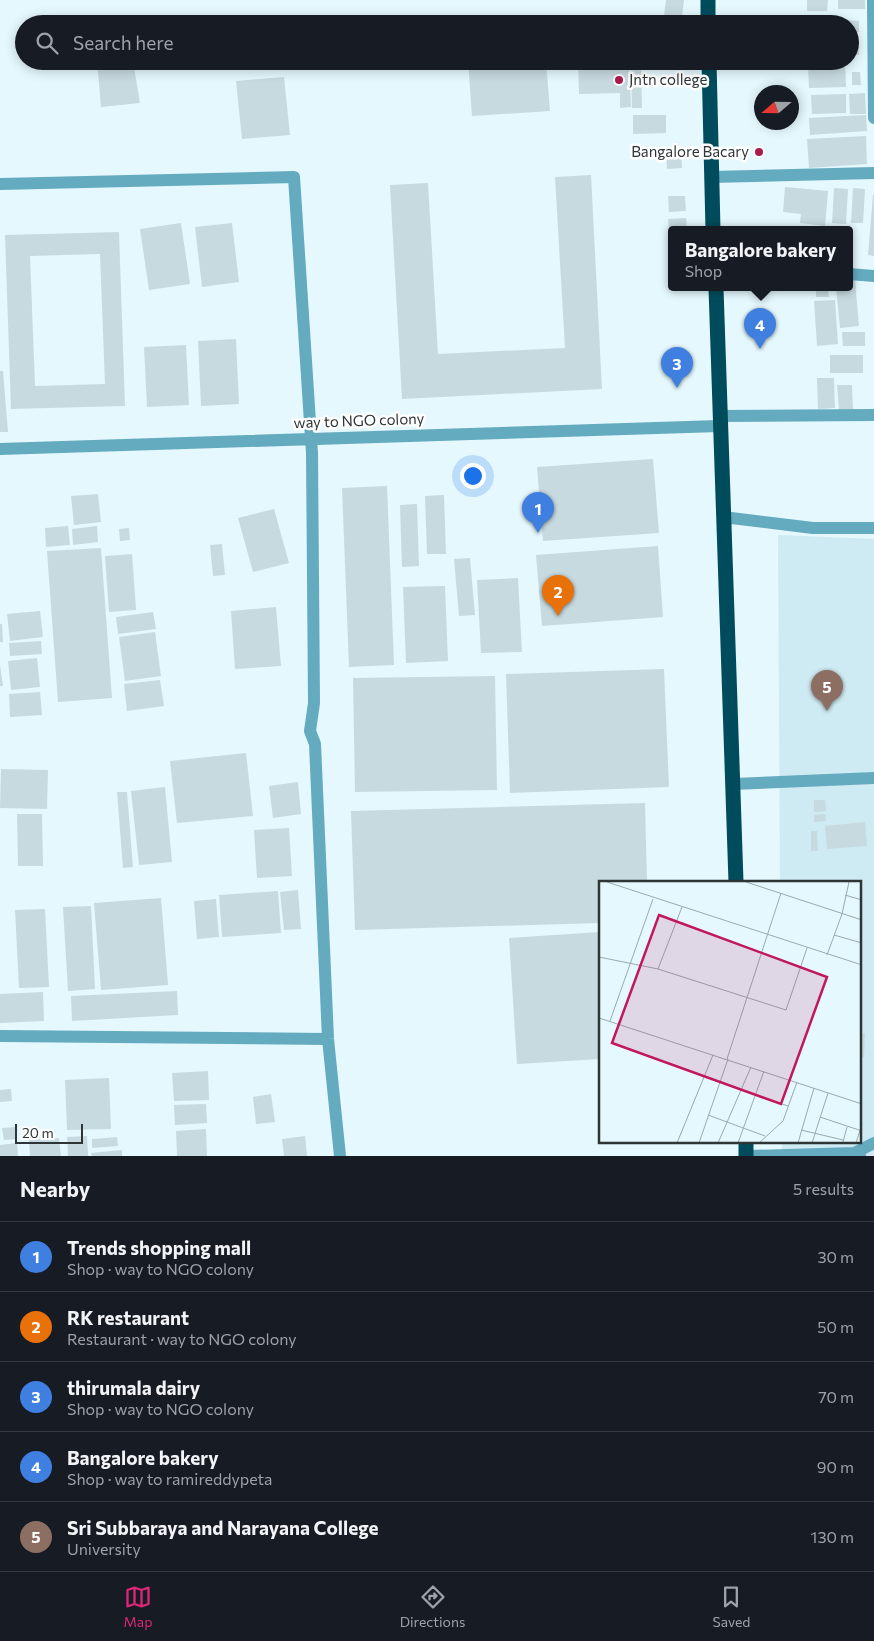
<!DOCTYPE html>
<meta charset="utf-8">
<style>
body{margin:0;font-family:Commissioner,sans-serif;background:#242831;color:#f1f3f6}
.compass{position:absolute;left:754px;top:85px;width:45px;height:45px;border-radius:50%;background:#171b24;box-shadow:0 2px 12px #0003;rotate:250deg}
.scale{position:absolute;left:15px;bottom:12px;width:68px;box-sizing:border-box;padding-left:5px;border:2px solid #2d3537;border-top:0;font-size:14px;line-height:18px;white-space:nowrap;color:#2d3537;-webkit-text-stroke:4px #fff;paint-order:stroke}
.you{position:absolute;left:472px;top:475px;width:18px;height:18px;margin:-12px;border:4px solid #fff;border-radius:50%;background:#1a73e8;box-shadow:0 0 0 8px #1a73e833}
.badge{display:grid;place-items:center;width:32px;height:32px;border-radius:50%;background:#db2777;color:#fff;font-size:16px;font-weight:700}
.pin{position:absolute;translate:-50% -41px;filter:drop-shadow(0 1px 2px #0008)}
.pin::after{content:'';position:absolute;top:26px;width:18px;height:15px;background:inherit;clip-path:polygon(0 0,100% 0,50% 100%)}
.popup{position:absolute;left:668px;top:226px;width:185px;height:65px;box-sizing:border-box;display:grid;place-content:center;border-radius:5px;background:#171b24;filter:drop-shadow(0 1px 4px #0005);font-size:16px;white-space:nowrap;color:#9ea1a6}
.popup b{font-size:19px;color:#f1f3f6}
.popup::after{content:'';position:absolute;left:50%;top:100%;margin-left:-10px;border:10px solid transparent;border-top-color:#171b24}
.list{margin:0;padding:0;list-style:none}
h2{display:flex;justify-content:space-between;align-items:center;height:65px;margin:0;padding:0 20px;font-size:21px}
h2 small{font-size:16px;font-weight:400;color:#9ea1a6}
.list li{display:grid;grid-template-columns:32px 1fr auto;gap:15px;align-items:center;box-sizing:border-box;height:70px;padding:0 20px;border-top:1px solid #363941}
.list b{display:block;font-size:19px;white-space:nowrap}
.list p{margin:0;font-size:16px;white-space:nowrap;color:#9ea1a6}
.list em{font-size:16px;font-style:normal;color:#9ea1a6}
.icon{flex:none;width:28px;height:28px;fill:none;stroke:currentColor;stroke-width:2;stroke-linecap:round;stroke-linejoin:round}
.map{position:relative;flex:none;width:874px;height:1156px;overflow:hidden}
.search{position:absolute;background:#171b24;box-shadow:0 2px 12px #0003;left:15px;right:15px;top:15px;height:55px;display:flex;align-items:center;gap:12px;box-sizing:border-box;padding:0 18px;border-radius:28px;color:#9ea1a6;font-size:19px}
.sheet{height:415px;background:#171b24}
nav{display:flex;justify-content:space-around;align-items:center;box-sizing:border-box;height:70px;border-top:1px solid #363941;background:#171b24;font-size:14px;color:#9ea1a6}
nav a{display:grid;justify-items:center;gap:2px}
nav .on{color:#db2777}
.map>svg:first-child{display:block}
.built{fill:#ceeaf2}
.building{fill:#c7dae0;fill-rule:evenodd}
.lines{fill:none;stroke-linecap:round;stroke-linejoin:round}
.minor{stroke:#64abc0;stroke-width:12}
.highway{stroke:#004c5c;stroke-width:15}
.poi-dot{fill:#ac1a4c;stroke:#fff;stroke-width:2}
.labels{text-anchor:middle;stroke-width:5;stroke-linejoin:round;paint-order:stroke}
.poi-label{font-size:15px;fill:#2d3537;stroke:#fff;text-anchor:start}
.street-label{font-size:15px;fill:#2d3537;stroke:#fff}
.inset-road{fill:none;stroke:#9baaae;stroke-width:1}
.view{fill:#c2185b;fill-opacity:0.15;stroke:#c2185b;stroke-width:2.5}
.inset-edge{fill:none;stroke:#2d3537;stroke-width:2.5}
</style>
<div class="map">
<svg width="874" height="1156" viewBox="0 0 874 1156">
<rect width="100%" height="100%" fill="#e4f8fe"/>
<!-- built -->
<path class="built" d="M778 535 874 539V1156H782V1142H860V882H780Z"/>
<!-- building -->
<path class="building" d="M666 0H684L682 17 664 16Z
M807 0H828L827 11H807Z
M838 0H865V9H838Z
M845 20 859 21V32H850V24H845Z
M850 40H859V55H850Z
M97 61H133L140 103 101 107Z
M468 61H546L550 111 472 116Z
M578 61H629L631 107 620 108V93L579 94Z
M631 61H641L642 108H632Z
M845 63 846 87 809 88 808 65Z
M852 72H860L861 85H852Z
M284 77 290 135 242 139 236 81Z
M865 93 866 114H850L849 94Z
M846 94V113L812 114 811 95Z
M797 97 799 110 792 112V98Z
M633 115H666V133L633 134Z
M866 115 867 131 810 135 809 118Z
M866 136 867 164 809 168 807 139Z
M681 147 682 168 667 169 666 148Z
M591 175 602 389 402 399 390 185 428 183 438 354 565 348 555 177Z
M785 187 828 191 825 226 800 223 801 214 783 212Z
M834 188 848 189 846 224 832 223Z
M853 188 865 189 863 223H851Z
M873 195H874V256L868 255Z
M668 196H685L686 211 669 212Z
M686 218 687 230 669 231 668 219Z
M181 223 190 284 149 290 140 229Z
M232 223 239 282 202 287 195 227Z
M119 232 125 406 11 409 5 235ZM100 254 105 384 35 386 30 256Z
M849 280H855L859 326 840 328 836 288H849Z
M816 288H828L829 297H816Z
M835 300 838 344 817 346 814 301Z
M842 332H865V346H843Z
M236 339 239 404 201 406 198 341Z
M186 345 189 405 147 407 144 347Z
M830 355H863V373H830Z
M685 357 686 368 671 369 670 358Z
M0 371H3L8 432H0Z
M817 378H834L835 408 818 409Z
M837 385H852L853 410H839Z
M653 459 659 533 543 541 537 467Z
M387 486 394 665 349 667 342 488Z
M98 494 101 522 74 525 71 496Z
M444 495 446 554H427L425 496Z
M417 504 419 566 402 567 400 505Z
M274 509 289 563 253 572 238 518Z
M68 526 70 545 46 547 45 528Z
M97 526 98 542 73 545 72 529Z
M129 528 130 540 120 541 119 529Z
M222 544 225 575 213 576 210 545Z
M658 546 663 617 542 626 536 555Z
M101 548 112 698 58 702 47 551Z
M132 554 136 610 109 612 105 556Z
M470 558 475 615 459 616 454 559Z
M518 578 522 652 481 653 477 580Z
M445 586 448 661 406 663 403 587Z
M276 607 281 666 235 669 231 611Z
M40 611 43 637 10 641 7 614Z
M153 612 156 629 118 634 116 617Z
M0 624H2L3 642H0Z
M155 632 161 676 125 681 119 637Z
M41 641 42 654 10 656 9 643Z
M37 658 40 687 11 690 8 661Z
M0 665 3 686H0Z
M664 669 669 787 510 793 506 674Z
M495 676 497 790 355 792 353 678Z
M160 680 164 706 127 711 124 684Z
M40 692 42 715 10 717 9 694Z
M246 753 253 816 177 823 170 761Z
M1 769 48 770 47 809 0 808Z
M298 782 301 814 273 818 269 786Z
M165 787 172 862 139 865 131 791Z
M117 792H127L133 867 123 868Z
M814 800H825L826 811 814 812Z
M645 803 647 882H600V923L355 930 351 811Z
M17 814H42L43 866H18Z
M825 814 826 821 814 822V815Z
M865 822 867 846 827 849 825 826Z
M289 828 292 876 257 878 254 830Z
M811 831H817L818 851H811Z
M298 890 301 929 284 930 280 892Z
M278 891 281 933 222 937 219 895Z
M161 898 168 985 101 990 94 903Z
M216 899 219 937 197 939 194 901Z
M91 906 95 989 68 991 63 907Z
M45 909 49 987 19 988 15 910Z
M600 932V1059L517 1064 509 938Z
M177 991 178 1015 72 1021 71 996Z
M43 992 44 1021 0 1023V994Z
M860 1033H865L864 1057H860Z
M208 1071 209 1100 174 1101 172 1073Z
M109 1078 111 1129 67 1130 65 1080Z
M11 1089 12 1101 0 1102V1090Z
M271 1094 275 1122 256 1124 253 1097Z
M206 1104 207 1123 175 1125 174 1105Z
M16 1127 17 1139 4 1140 2 1128Z
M206 1129 207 1156H177L176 1131Z
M87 1136 88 1156H68L67 1137Z
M305 1136 307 1156H284L282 1139Z
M117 1137 118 1146 92 1148V1139Z
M59 1138 61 1156H30L29 1140Z
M17 1143 18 1156H0V1145Z
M122 1150V1156H92L91 1153Z"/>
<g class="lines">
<!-- minor -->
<path class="minor" d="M873 0 874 118
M711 177 874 173
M0 184 294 177 312 453 314 703 310 731 315 744 328 1039 340 1156
M849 274 874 276
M719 416 874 415
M0 449 719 426
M723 517 813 528H874
M733 784 874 778
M0 1036 328 1039
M749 1156 854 1153
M860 1156 854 1153 874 1143"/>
<!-- highway -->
<path class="highway" d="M708 0V24
M709 61 713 230
M716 288 736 882
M746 1142V1156"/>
</g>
<!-- markers -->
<g class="poi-dot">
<circle cx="619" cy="80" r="5"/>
<circle cx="759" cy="152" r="5"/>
</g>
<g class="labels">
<!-- poi labels -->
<g class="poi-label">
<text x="629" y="85">Jntn college</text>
<text x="749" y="157" text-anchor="end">Bangalore Bacary</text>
</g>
<!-- street labels -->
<g class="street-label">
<text transform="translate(359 421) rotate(-2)" y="5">way to NGO colony</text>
</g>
</g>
<!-- overview -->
<g transform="translate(599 881)">
<rect width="262" height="262" fill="#e4f8fe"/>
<path class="inset-road" d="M8 1 263 84M147 1 263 39M246 14 263 19M235 54 263 62M228 74 243 33 250 1M0 76 59 88 187 129 208 67M59 88 83 26M0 137 263 223M11 140 54 18M128 178 182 12M157 214 189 225M109 234 166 255M221 236 263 250M202 249 244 259M244 261 248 246M78 262 114 174M100 262 129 178M119 262 152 186M139 262 165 190M160 262 184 240 198 201M199 262 215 207M213 262 229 212M257 262 263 243"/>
<path class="view" d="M60 34 228 96 182 223 13 162Z"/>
<rect width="262" height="262" class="inset-edge"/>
</g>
</svg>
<svg class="compass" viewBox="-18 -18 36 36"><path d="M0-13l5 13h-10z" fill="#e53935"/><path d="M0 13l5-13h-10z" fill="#9ea1a6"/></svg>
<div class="scale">20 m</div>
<div class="you"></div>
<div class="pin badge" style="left:538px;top:533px;background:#3f7fe0">1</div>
<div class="pin badge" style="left:558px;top:616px;background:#e8710a">2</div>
<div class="pin badge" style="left:677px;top:388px;background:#3f7fe0">3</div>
<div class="pin badge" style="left:760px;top:349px;background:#3f7fe0">4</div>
<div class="popup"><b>Bangalore bakery</b>Shop</div>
<div class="pin badge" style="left:827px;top:711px;background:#8d6e63">5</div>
<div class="search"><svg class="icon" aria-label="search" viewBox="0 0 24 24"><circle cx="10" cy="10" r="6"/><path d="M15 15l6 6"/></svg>Search here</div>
</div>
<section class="sheet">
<h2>Nearby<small>5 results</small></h2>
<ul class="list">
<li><span class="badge" style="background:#3f7fe0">1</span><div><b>Trends shopping mall</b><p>Shop · way to NGO colony</p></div><em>30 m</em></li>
<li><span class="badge" style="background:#e8710a">2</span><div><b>RK restaurant</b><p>Restaurant · way to NGO colony</p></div><em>50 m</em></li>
<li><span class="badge" style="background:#3f7fe0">3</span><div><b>thirumala dairy</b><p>Shop · way to NGO colony</p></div><em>70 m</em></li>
<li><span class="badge" style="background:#3f7fe0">4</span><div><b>Bangalore bakery</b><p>Shop · way to ramireddypeta</p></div><em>90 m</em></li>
<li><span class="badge" style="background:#8d6e63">5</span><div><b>Sri Subbaraya and Narayana College</b><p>University</p></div><em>130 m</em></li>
</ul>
</section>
<nav>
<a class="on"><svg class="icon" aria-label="map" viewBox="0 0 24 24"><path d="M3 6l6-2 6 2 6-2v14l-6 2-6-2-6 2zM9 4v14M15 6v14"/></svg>Map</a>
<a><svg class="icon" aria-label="directions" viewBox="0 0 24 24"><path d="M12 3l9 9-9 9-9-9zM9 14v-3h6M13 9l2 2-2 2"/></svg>Directions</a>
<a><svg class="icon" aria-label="saved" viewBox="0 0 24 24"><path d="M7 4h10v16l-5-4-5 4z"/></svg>Saved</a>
</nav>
